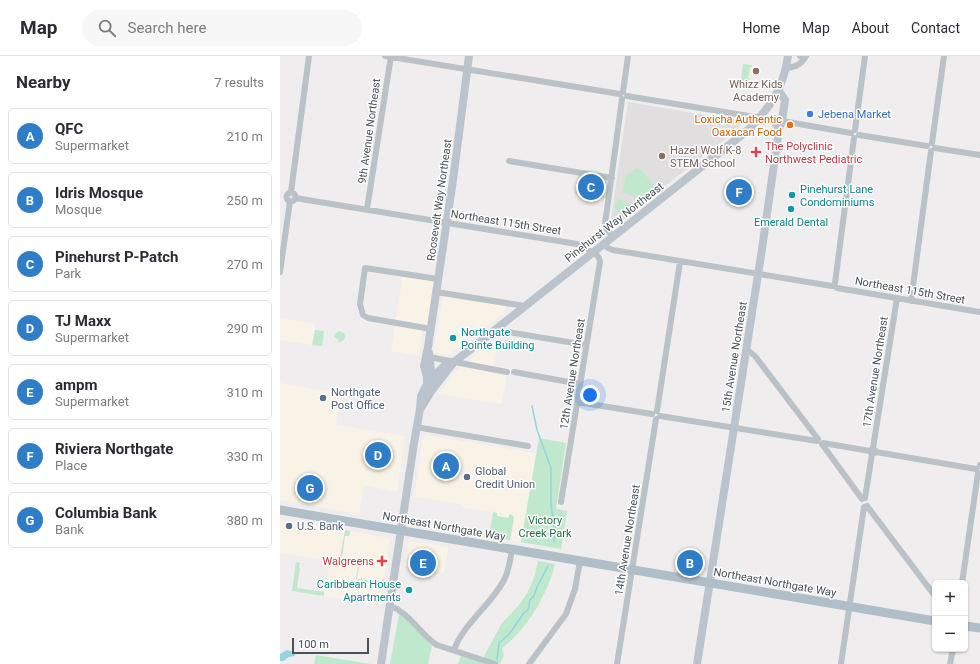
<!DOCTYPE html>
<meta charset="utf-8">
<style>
body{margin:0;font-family:Roboto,sans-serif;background:#f7f7f7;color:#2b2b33}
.controls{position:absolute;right:12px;bottom:12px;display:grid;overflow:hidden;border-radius:6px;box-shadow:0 1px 3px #0004}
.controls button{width:36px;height:36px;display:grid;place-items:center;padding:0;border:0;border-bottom:1px solid #e1e1e2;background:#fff;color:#2b2b33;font:20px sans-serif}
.scale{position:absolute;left:12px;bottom:10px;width:77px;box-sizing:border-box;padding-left:4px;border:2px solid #475158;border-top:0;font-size:11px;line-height:14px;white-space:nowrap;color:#475158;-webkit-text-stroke:3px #fff;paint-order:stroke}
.you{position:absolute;left:310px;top:339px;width:14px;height:14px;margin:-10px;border:3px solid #fff;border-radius:50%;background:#1a73e8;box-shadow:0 0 0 6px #1a73e833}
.badge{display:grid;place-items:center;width:26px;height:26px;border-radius:50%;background:#2f7cc7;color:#fff;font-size:13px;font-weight:700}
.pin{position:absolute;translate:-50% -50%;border:2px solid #fff;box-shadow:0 1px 4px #0006}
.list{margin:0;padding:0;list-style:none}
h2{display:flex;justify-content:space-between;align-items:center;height:52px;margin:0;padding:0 16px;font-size:17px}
h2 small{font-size:13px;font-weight:400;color:#7c7c81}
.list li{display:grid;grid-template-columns:26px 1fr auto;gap:12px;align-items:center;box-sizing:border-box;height:56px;margin:0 8px 8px;padding:0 8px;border:1px solid #e1e1e2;border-radius:6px}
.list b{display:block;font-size:15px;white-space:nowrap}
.list p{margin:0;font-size:13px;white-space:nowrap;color:#7c7c81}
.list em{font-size:13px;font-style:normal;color:#7c7c81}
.icon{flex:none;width:22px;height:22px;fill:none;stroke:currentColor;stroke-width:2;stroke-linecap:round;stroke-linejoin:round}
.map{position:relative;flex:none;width:700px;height:608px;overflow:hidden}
header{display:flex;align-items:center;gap:24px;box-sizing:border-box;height:56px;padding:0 20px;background:#fff;border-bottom:1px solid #e1e1e2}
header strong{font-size:19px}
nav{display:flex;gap:22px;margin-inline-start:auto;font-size:14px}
.search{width:280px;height:36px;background:#f7f7f7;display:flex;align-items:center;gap:10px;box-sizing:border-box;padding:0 14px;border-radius:22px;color:#7c7c81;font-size:15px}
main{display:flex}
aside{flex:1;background:#fff}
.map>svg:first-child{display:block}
.commercial{fill:#f9f3e7}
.education{fill:#e0dede}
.green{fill:#c0e8cd}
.water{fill:#92d5e0}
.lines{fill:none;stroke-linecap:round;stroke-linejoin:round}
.stream{stroke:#92d5e0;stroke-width:1.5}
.street{stroke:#bac2c8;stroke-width:6}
.secondary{stroke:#bbc4cd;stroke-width:8}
.primary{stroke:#b0bec8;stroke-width:9}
.education-dot{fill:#8d6e63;stroke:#fff;stroke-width:1.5}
.shop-dot{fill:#3f7fe0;stroke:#fff;stroke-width:1.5}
.food-dot{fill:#e8710a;stroke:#fff;stroke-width:1.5}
.health-dot{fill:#e0444e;stroke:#fff;stroke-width:1.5}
.culture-dot{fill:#0f9aa8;stroke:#fff;stroke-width:1.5}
.service-dot{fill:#5c6f8a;stroke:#fff;stroke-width:1.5}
.labels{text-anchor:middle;stroke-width:3;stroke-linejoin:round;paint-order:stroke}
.education-label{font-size:11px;fill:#785e54;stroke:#fff}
.shop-label{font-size:11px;fill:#366cbe;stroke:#fff;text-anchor:start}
.food-label{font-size:11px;fill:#c56008;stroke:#fff;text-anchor:end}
.street-label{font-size:11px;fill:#475158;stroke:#fff}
.health-label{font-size:11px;fill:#be3a42;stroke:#fff;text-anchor:start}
.culture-label{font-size:11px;fill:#0d838f;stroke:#fff;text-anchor:start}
.service-label{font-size:11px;fill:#4e5e75;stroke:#fff;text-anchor:start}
.park-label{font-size:11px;fill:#226f43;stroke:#fff}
</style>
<header>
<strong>Map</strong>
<div class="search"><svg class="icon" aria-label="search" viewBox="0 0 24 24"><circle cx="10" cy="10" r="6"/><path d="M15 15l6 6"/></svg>Search here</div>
<nav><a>Home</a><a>Map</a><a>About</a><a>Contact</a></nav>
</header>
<main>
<aside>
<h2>Nearby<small>7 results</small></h2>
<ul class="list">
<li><span class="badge">A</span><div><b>QFC</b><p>Supermarket</p></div><em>210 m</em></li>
<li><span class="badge">B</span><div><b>Idris Mosque</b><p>Mosque</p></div><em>250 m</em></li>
<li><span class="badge">C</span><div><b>Pinehurst P-Patch</b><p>Park</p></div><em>270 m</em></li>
<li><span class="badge">D</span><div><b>TJ Maxx</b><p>Supermarket</p></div><em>290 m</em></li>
<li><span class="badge">E</span><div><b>ampm</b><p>Supermarket</p></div><em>310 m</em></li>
<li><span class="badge">F</span><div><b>Riviera Northgate</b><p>Place</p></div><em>330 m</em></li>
<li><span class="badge">G</span><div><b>Columbia Bank</b><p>Bank</p></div><em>380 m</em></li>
</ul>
</aside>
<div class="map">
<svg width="700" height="608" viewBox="0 0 700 608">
<rect width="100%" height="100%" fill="#efeded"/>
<!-- commercial -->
<path class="commercial" d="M123 218 154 223 147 272H143L139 300 111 295Z
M163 239 225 249 224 257 169 299 155 297 154 295Z
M0 262 35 268 32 289 0 284Z
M219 279 214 310 228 312 222 348 158 338 176 315Z
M0 327 61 337 56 369 125 380 117 436 84 429 79 458 0 444Z
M146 379 256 397 241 486 230 484 234 462 232 458 230 459 229 462 216 460 217 457 215 456 184 452 180 448 134 441 143 383Z
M0 463 109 482 110 484 100 550 44 540 50 505 0 497Z
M131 485 168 491 164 517 124 510 128 488 129 486Z"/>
<!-- education -->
<path class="education" d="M348 46 460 65 459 72 334 170H330Z"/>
<!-- green -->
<path class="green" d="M463 8 472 9V11H470L468 22 470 23 469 33 460 31Z
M357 112 364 117 377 134 363 145 343 136 345 121Z
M298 120 327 124 324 142 295 137Z
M337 143H338L350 148 353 151 344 158 335 153Z
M35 274 44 275 42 290 32 289Z
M59 275 64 277C66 282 64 286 58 286L59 284 54 281 55 278Z
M259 382 286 387 276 453 287 455 281 493 241 486Z
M213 456 217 457V460L228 462 230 458 233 460 234 462 230 484 209 481Z
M65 474 70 475 69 480H65L62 502H66L65 507 77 509 79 511 77 523H81L82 519V523L101 526 102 523H104L103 528 76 524 78 510 59 507Z
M258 505 275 508C268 537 247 574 222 592L224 599 220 608 203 602C209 591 215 580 221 569 226 562 232 557 238 550 249 537 255 522 258 505Z
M16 506 20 507 19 512H20L17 532 44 536V540L12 535Z
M119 558 127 562 152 590 148 608H110Z
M36 599 91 608H34Z
M181 600 210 608H178Z"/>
<!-- water -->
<path class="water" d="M7 594 14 596 15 600 9 601 3 605H0V598Z"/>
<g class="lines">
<!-- stream -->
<path class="stream" d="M252 350 257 374 271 412V448L275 479 274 485
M217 604 219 587 230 577 243 558 248 554 250 544 254 540 257 531 268 510"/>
<!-- street -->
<path class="street" d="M105 0 340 38
M520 0H521
M506 12C515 11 521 9 526 0
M343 36 348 0
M347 40 481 62 492 65 499 73
M502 65 571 77
M575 74 585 0
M579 79 647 90
M652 87 664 0
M655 92 700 99
M229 105 332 122
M11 136 29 0
M6.5 141a4.5 4.5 0 1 1 9 0a4.5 4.5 0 1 1-9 0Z
M15 142 303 189 312 197
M87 153 111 0
M333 181 327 174 325 168 342 43
M324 188 328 192 333 194 552 230
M0 216 10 145
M555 227 574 82
M557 232 700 256
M156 236 245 250
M631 245 651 95
M151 273 88 262 83 259 80 248 85 212 158 223
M216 274 306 289
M466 293 475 300 538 383
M149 301 227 316
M234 316 300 328
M297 346 372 358
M377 355 400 206
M380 360 537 385
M136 371 248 390
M543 387 590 395
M542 388 582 443
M593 392 617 242
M595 394 592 393 590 396 592 398 596 396 696 413
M700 410V409
M585 442 592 398
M281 446 320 206 319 202 314 195
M587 450 655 540
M682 527 698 417
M109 549C131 558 139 577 157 589L215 608
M174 594C183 568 211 549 224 524 229 515 230 504 232 494
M249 608 286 558 295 533 300 505
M337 608 376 363
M561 608 584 451
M670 608 673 593"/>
<!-- secondary -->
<path class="secondary" d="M147 328V321L144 310 148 291 173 124 189 0
M152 334 174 306
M141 352 152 334V322L149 297
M101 608 134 387 140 353 141 340 145 332 152 322 164 310 174 306 196 289 468 74C491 50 503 34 508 0
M417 608 482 193 499 73 502 65 505 44 499 35"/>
<!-- primary -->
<path class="primary" d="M0 454 655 565
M685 570 700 572"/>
</g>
<!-- markers -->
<g class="education-dot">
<circle cx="476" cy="15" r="4"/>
<circle cx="382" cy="100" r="4"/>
</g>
<circle class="shop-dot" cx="530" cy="58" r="4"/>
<circle class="food-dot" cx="510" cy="69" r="4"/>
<g class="health-dot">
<path d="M474 90h4v4h4v4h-4v4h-4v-4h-4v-4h4z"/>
<path d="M100 499h4v4h4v4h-4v4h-4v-4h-4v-4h4z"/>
</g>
<g class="culture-dot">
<circle cx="512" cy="139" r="4"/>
<circle cx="511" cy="153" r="4"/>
<circle cx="173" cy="282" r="4"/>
<circle cx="129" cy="534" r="4"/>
</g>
<g class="service-dot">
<circle cx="43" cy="342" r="4"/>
<circle cx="187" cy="421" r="4"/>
<circle cx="9" cy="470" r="4"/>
</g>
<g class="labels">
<!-- education labels -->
<g class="education-label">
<text x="476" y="32">Whizz Kids<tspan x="476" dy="13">Academy</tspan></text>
<text x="390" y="98" text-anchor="start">Hazel Wolf K-8<tspan x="390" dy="13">STEM School</tspan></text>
</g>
<!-- shop labels -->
<g class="shop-label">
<text x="538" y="62">Jebena Market</text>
</g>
<!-- food labels -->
<g class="food-label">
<text x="502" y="67">Loxicha Authentic<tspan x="502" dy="13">Oaxacan Food</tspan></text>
</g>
<!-- street labels -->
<g class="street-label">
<text transform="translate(89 75) rotate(-82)" y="4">9th Avenue Northeast</text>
<text transform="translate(159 144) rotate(-82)" y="4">Roosevelt Way Northeast</text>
<text transform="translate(226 166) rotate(9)" y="4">Northeast 115th Street</text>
<text transform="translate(334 166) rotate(-38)" y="4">Pinehurst Way Northeast</text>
<text transform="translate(630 234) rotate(10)" y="4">Northeast 115th Street</text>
<text transform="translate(454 301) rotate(-81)" y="4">15th Avenue Northeast</text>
<text transform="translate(595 316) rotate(-81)" y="4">17th Avenue Northeast</text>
<text transform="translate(292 318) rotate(-81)" y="4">12th Avenue Northeast</text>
<text transform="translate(164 470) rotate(10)" y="4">Northeast Northgate Way</text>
<text transform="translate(347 484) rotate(-81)" y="4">14th Avenue Northeast</text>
<text transform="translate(495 526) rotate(10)" y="4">Northeast Northgate Way</text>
</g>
<!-- health labels -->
<g class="health-label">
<text x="485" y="94">The Polyclinic<tspan x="485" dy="13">Northwest Pediatric</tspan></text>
<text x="94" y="509" text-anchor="end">Walgreens</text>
</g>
<!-- culture labels -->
<g class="culture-label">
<text x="520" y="137">Pinehurst Lane<tspan x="520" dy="13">Condominiums</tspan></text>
<text x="511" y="170" text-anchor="middle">Emerald Dental</text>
<text x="181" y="280">Northgate<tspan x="181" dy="13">Pointe Building</tspan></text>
<text x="121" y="532" text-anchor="end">Caribbean House<tspan x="121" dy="13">Apartments</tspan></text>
</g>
<!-- service labels -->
<g class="service-label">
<text x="51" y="340">Northgate<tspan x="51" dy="13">Post Office</tspan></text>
<text x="195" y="419">Global<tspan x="195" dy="13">Credit Union</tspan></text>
<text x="17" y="474">U.S. Bank</text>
</g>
<!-- park labels -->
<g class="park-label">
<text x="265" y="468">Victory<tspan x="265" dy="13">Creek Park</tspan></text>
</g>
</g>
</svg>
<div class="controls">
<button>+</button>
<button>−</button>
</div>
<div class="scale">100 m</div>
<div class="you"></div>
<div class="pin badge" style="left:166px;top:410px">A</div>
<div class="pin badge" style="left:410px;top:507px">B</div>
<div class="pin badge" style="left:311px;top:131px">C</div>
<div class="pin badge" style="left:98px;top:399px">D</div>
<div class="pin badge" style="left:143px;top:507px">E</div>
<div class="pin badge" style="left:459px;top:136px">F</div>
<div class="pin badge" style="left:30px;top:432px">G</div>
</div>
</main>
